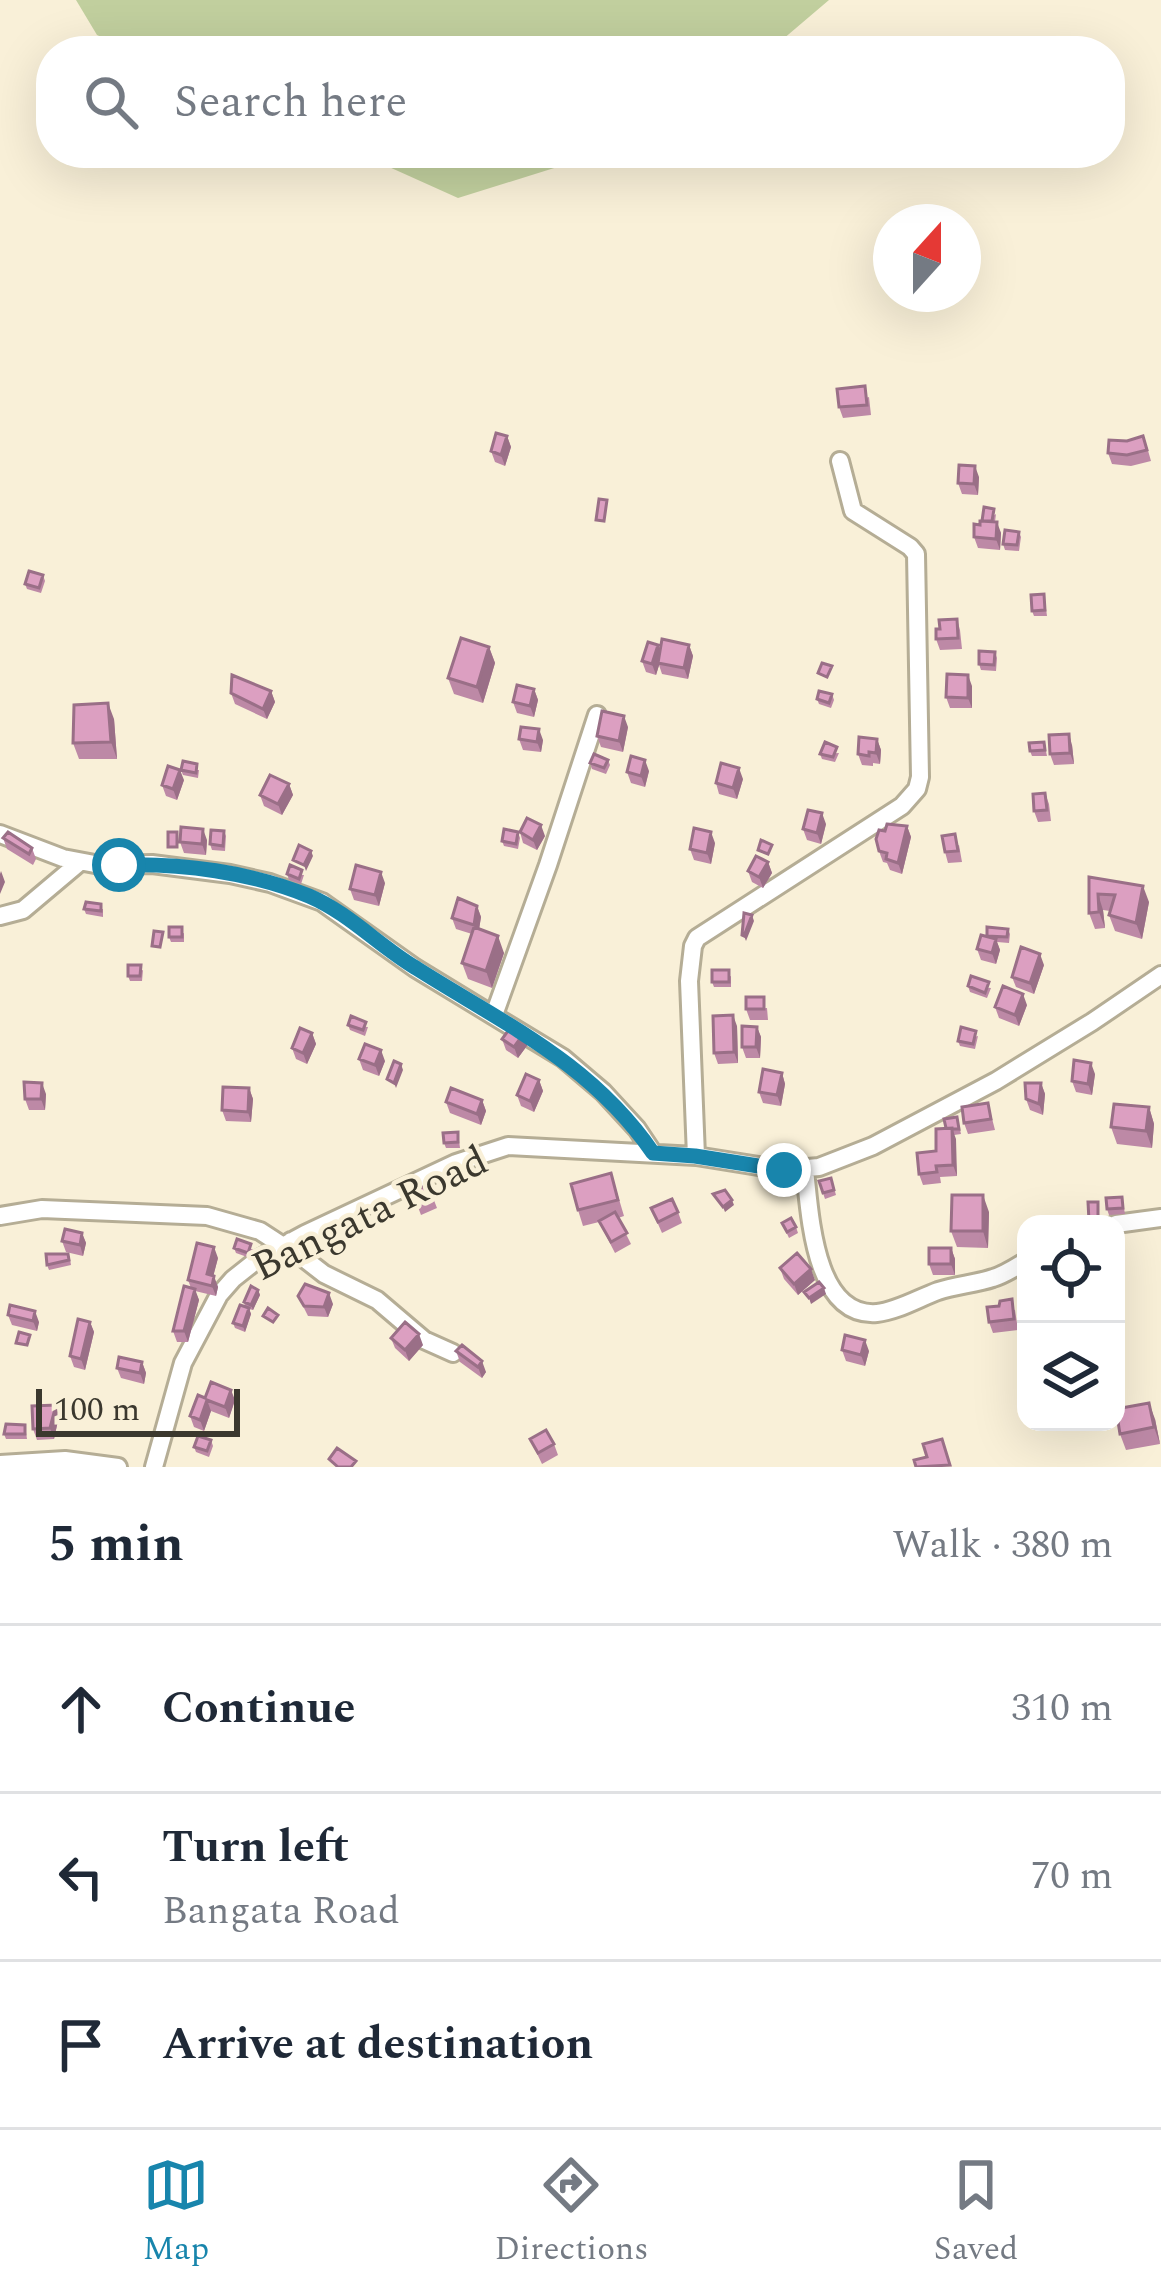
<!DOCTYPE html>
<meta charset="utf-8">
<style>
body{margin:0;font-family:Spectral,serif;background:#f6f6f7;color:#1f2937}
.controls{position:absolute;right:36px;bottom:36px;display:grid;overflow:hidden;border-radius:24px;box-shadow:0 12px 48px #0002}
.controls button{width:108px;height:108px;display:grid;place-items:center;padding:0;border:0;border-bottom:3px solid #e0e1e3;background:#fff;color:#1f2937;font:60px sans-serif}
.compass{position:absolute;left:873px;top:204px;width:108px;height:108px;border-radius:50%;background:#fff;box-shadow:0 12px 48px #0002;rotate:21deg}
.scale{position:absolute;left:36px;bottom:30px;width:204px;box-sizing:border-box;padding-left:12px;border:6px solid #3b382e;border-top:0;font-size:33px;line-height:42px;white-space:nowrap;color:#3b382e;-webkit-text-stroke:9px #f9f0d8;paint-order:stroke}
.stop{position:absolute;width:36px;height:36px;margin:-27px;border:9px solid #1885ac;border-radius:50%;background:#fff}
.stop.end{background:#1885ac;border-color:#fff;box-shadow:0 3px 12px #0008}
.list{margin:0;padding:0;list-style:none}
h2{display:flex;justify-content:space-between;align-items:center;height:156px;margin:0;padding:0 48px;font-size:51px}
h2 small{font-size:39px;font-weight:400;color:#747a83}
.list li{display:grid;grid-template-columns:78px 1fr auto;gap:36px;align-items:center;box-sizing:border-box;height:168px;padding:0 48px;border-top:3px solid #e0e1e3}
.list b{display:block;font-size:45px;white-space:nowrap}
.list p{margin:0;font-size:39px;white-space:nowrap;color:#747a83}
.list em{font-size:39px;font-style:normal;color:#747a83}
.icon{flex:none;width:66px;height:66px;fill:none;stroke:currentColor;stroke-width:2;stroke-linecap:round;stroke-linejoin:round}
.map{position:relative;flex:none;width:1161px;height:1467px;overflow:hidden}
.search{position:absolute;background:#fff;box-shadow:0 12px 48px #0002;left:36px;right:36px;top:36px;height:132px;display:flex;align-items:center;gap:30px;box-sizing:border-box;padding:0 42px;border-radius:48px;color:#747a83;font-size:45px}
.sheet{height:660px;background:#fff}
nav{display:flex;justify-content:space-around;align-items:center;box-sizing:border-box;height:168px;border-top:3px solid #e0e1e3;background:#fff;font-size:33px;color:#747a83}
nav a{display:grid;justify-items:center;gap:6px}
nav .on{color:#1885ac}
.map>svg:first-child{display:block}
.green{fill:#c1cf9e}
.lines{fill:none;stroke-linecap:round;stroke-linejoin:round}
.street-casing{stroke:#b5ad95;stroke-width:22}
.street{stroke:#fff;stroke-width:16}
.wall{fill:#bd89a6}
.shaded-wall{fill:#9a6f87}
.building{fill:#dc9fc1;stroke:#9a6f87;stroke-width:3}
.route{stroke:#1885ac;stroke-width:15}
.labels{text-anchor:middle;stroke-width:9;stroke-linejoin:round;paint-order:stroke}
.street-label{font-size:42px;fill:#3b382e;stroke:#f9f0d8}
</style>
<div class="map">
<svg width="1161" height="1467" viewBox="0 0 1161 1467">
<rect width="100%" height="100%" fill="#f9f0d8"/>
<!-- green -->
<path class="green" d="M76 0H829L769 51H132L97 35Z
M358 153H602L458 198Z"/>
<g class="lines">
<defs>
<path id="street" d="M0 834 63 858 100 865 152 864 230 874 270 883 322 902 415 968 563 1058 603 1092 637 1129 653 1153
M0 916 23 910 80 862
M494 1015 548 865 597 715
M696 1156 689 981 693 946 697 938 902 806 917 789 920 777 916 554 910 547 853 511 840 461
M805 1170C810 1214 814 1318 877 1313 897 1311 919 1298 938 1291 956 1285 975 1284 993 1278 1004 1275 1016 1267 1026 1261
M0 1216 42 1209 207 1216 260 1231 283 1246
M1116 1224 1161 1218
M291 1241 306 1260 324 1274 377 1300 424 1340 453 1353
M0 1464 65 1460 118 1467
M154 1467 183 1363 219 1295 233 1279 257 1260 305 1234 456 1163 508 1146 696 1156 784 1170 819 1167 873 1146 996 1081 1092 1022 1161 975"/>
</defs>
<!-- street casing -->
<use href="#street" class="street-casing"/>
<!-- street -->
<use href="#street" class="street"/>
</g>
<!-- wall -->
<path class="wall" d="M869 397 871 415 843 418 839 407Z
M507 436 511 447 505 466 495 462 491 451Z
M1147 447 1151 461 1131 466 1112 464 1108 453Z
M979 477 978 495 962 494 958 483Z
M996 514 995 522 1001 533 1000 550 978 548 974 537 980 525Z
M1019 532 1021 537 1019 551 1005 550 1003 544Z
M43 575 45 581 41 593 27 589 25 584Z
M1044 594 1047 616H1034L1032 611Z
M957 619 960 630 962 649 940 650 936 639 940 629Z
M689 645 693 656 688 679 662 674 659 665 656 675 646 672 642 661 660 651Z
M489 647 495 663 483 703 454 694 448 678Z
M995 652 997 658 996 671 981 670 979 664Z
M972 686V708H950L946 697Z
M534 689 538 700 534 717 517 713 513 702Z
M271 691 275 702 267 719 235 704 231 693Z
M832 694 834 700 831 708 819 704 817 699Z
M114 719 117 759H79L73 743Z
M628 727 623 752 601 747 597 736Z
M519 739 543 740 541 752 523 750Z
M877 739 881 750 880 764 873 763V766L862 765 858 754Z
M1044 742 1047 756H1032L1030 751Z
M1072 745 1074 764 1054 765 1050 754Z
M839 753 835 762 822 759 820 754Z
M608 760 610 765 606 774 592 769 590 763Z
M181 770H199L198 778 183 775Z
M649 771 645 787 631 783 627 772Z
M743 779 737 799 719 794 716 783Z
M184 780 177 800 166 796 162 785Z
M289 784 293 795 282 815 264 806 260 795Z
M1045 793 1049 804 1051 821 1038 822 1034 811Z
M826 824 821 844 807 840 803 829Z
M907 826 911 837 902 874 890 870 887 863 883 862 879 851Z
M224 831 226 836 225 851 212 850 210 844Z
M518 832 520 838 518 849 504 846 502 841Z
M520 832 545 836 537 850 523 843Z
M3 838 32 848 36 859 33 865 7 849Z
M207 840 206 855 184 853 180 842Z
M715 843 711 864 694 860 690 849Z
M959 845 962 862 948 863 945 852Z
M768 862 772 873 763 888 752 882 748 871Z
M287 874 304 875 301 884 289 880Z
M1089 877 1149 902 1142 939 1115 931 1109 915 1110 911 1103 910 1105 928 1095 929 1089 913Z
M385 883 379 906 354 900 350 889Z
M477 906 481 917 479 929 504 953 492 988 468 979 462 963 472 934 456 929 452 918Z
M84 909H103V917L86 914Z
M1008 929 1010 934 1009 943 997 942 1000 950 996 964 981 960 977 949 987 937Z
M184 933V942H171L169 937Z
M1044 965 1034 994 1016 987 1012 977Z
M143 970 142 981H130L128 976Z
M731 976V987H714L712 982Z
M968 986 991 988 987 998 970 992Z
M1027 1005 1019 1026 999 1018 995 1007Z
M767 1008 768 1020H750L746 1009Z
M348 1025 368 1027 365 1036 350 1030Z
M737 1026 738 1063 718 1064 714 1053Z
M757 1027 761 1037 760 1058H746L742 1047Z
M525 1032 529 1043 518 1058 506 1050 502 1039Z
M312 1033 316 1044 307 1064 296 1059 292 1048Z
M978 1036 975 1049 960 1046 958 1041Z
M359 1059 385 1061 379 1076 363 1070Z
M782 1073 785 1084 781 1106 763 1103 759 1092Z
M1095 1074 1092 1095 1076 1092 1072 1081Z
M539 1080 543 1091 534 1112 521 1106 517 1095Z
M1041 1083 1045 1094 1043 1115 1030 1110 1026 1099Z
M249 1088 253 1099 251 1122 226 1121 222 1110Z
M46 1094 45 1110H29L25 1099Z
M482 1100 486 1111 481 1125 450 1113 446 1102Z
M988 1103 995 1130 968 1134 964 1123Z
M1149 1107 1154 1124 1152 1148 1117 1144 1111 1127Z
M957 1117 961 1134 954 1135 957 1176 940 1177 941 1183 923 1185 919 1174 936 1151 946 1128Z
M458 1132 460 1148H446L444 1143Z
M831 1178 836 1195 825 1199 819 1181Z
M428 1185 437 1208 421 1215 412 1191Z
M616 1189 624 1216 618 1218 631 1244 615 1253 599 1222 583 1226 578 1210Z
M1122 1197 1125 1214 1109 1215 1107 1209Z
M651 1208 678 1212 682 1223 662 1233Z
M989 1212 988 1248 957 1247 951 1231Z
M782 1223 796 1227 798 1233 789 1238Z
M82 1233 86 1243 83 1256 66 1252 62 1241Z
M1116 1247 1123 1272 1116 1274Z
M234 1248 253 1249 250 1258 236 1253Z
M951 1248 955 1259V1275H933L929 1264Z
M218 1258 213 1276 218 1287 216 1296 195 1291 199 1300 188 1342H177L173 1331 191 1288 188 1280Z
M70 1259 71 1265 49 1270 47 1265Z
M780 1268 815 1280 798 1295 784 1279Z
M258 1290 260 1295 253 1310 249 1309 251 1314 245 1332 235 1328 233 1323 245 1307 244 1302Z
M298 1296 333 1304 328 1317 308 1316Z
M999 1306 1015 1310 1018 1330 993 1333 989 1322Z
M8 1315 39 1322 37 1331 12 1325Z
M90 1322 94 1332 85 1370 74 1367 70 1356Z
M391 1338 423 1345 409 1361 395 1348Z
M842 1350 869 1351 865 1366 846 1361Z
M456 1351 486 1372 482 1378 460 1362Z
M142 1362 146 1373 144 1384 121 1378 117 1368Z
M205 1398 235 1400 229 1418 211 1411 204 1431 194 1427 190 1416Z
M59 1416 54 1439 37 1440 33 1429Z
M1155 1419 1160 1444 1126 1450 1120 1434Z
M25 1425 27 1439H6L4 1434Z
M530 1439 554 1444 558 1455 542 1464Z
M211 1440 213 1446 209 1457 196 1452 194 1447Z"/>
<!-- shaded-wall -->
<path class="shaded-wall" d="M507 436 511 447 505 466 501 455Z
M975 466 979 477 978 495 974 484Z
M997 522 1001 533 1000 550 996 539Z
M658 645 662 656 656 675 652 664Z
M689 645 693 656 688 679 684 668Z
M489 647 495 663 483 703 477 687Z
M968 675 972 686V708L968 698Z
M534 689 538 700 534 717 530 706Z
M271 691 275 702 267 719 263 709Z
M108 703 114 719 117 759 111 742Z
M624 716 628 727 623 752 619 741Z
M539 729 543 740 541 752 537 742Z
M1069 734 1072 745 1074 764 1070 753Z
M877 739 881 750 880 764 876 753Z
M645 760 649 771 645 787 641 776Z
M739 768 743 779 737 799 733 788Z
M180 770 184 780 177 800 173 789Z
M289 784 293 795 282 815 278 804Z
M822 813 826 824 821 844 817 833Z
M541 825 545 836 537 850 533 840Z
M907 826 911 837 902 874 898 863Z
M203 829 207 840 206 855 202 844Z
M711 832 715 843 711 864 707 853Z
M311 851 313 856 306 871 304 865Z
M768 862 772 873 763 888 759 877Z
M1 871 5 882 0 894V874Z
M381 872 385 883 379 906 375 895Z
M1143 886 1149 902 1142 939 1136 923Z
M1098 894 1103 910 1105 928 1099 912Z
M477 906 481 917 478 936 474 925Z
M752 915 754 921 746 941 744 936Z
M498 936 504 953 492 988 486 971Z
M996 939 1000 950 996 964 992 953Z
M1040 954 1044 965 1034 994 1030 983Z
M1023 994 1027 1005 1019 1026 1015 1015Z
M733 1015 737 1026 738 1063 734 1052Z
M757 1027 761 1037 760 1058 756 1047Z
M525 1032 529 1043 518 1058 514 1047Z
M312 1033 316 1044 307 1064 303 1053Z
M381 1050 385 1061 379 1076 375 1065Z
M1091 1063 1095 1074 1092 1095 1088 1084Z
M401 1064 403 1070 396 1088 394 1083Z
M782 1073 785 1084 781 1106 777 1095Z
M539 1080 543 1091 534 1112 530 1101Z
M42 1083 46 1094 45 1110 41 1099Z
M1041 1083 1045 1094 1043 1115 1039 1104Z
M249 1088 253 1099 251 1122 248 1112Z
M482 1100 486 1111 481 1125 477 1114Z
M1149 1107 1154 1124 1152 1148 1146 1131Z
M952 1128 956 1139 957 1176 953 1165Z
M983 1195 989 1212 988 1248 983 1231Z
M732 1200 734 1205 725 1212 723 1207Z
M82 1233 86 1243 83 1256 80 1245Z
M214 1247 218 1258 211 1285 207 1274Z
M951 1248 955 1259V1275L951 1264Z
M811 1269 815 1280 798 1295 794 1284Z
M214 1276 218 1287 216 1296 212 1286Z
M824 1288 826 1294 811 1304 809 1298Z
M195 1289 199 1300 188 1342 184 1331Z
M258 1290 260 1295 253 1310 251 1305Z
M329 1293 333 1304 328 1317 324 1307Z
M249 1308 251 1314 245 1332 243 1326Z
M35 1311 39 1322 37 1331 33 1321Z
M90 1322 94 1332 85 1370 81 1359Z
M419 1334 423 1345 409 1361 405 1350Z
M865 1340 869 1351 865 1366 861 1355Z
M482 1361 486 1372 482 1378 478 1367Z
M142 1362 146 1373 144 1384 140 1373Z
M231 1390 235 1400 229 1418 225 1407Z
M207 1400 211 1411 204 1431 200 1420Z
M1149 1403 1155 1419 1160 1444 1154 1427Z
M56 1405 59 1416 54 1439 50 1428Z"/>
<!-- building -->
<path class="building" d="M865 386 867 405 839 407 837 389Z
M496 433 507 436 501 455 491 451Z
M1143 436 1147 450 1127 455 1108 453 1109 440 1127 441Z
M959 465 975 466 974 484 958 483Z
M599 499 607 500 604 521 596 520Z
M984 507 994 509 992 521H982Z
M980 521 997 522 996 539 974 537V524L980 525Z
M1005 530 1019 532 1017 545 1003 544Z
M29 571 43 575 39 588 25 584Z
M1044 594 1045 610 1032 611 1031 595Z
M957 619 958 638 936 639V629H940L939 620Z
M461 638 489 647 477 687 448 678Z
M662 639 689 645 684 668 658 663Z
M648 642 658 645 652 664 642 661Z
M979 651 995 652 994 665 979 664Z
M822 663 832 666 827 677 818 673Z
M947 674 968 675V698L946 697Z
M232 675 271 691 263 709 231 693Z
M517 685 534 689 530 706 513 702Z
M819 691 832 694 829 703 817 699Z
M108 703 111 742 73 743 74 705Z
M602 711 624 716 619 741 597 736Z
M521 727 539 729 537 742 519 739Z
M1069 734 1070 753 1050 754 1049 735Z
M859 737 877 739 876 753 869 752V756L858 754Z
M825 742 837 747 833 757 820 754Z
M1044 742 1045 750 1030 751 1029 743Z
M594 754 608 760 604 768 590 763Z
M631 756 645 760 641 776 627 772Z
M183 761 197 764 196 773 181 770Z
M721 763 739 768 733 788 716 783Z
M168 766 180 770 173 789 162 785Z
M270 775 289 784 278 804 260 795Z
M1045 793 1047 810 1034 811 1033 794Z
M808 810 822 813 817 833 803 829Z
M527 818 541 825 533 840 520 832Z
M887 824 907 826 898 863 886 859 887 853 879 851 876 839 879 830 885 831Z
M181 827 203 829 202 844 180 842Z
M694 828 711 832 707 853 690 849Z
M504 829 518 832 516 844 502 841Z
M211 830 224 831 223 846 210 844Z
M8 832 32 848 29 854 3 838Z
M168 832H177V847H168Z
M955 834 958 851 945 852 942 836Z
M761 840 772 845 768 854 758 850Z
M299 845 311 851 304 865 293 860Z
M756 856 768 862 759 877 748 871Z
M290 865 302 870 299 879 287 874Z
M356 865 381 872 375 895 350 889Z
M1089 877 1143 886 1136 923 1109 915 1115 895 1098 894 1099 912 1089 913Z
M458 898 477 906 474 925 452 918Z
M86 902 101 904V911L84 909Z
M744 913 752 915 744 936 742 935Z
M169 927H182V937H169Z
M474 927 498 936 486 971 462 963Z
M987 927 1008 929 1007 937 987 936Z
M154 931 163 932 160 947 152 946Z
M981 935 996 939 992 953 977 949Z
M1021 947 1040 954 1030 983 1012 977Z
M128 965H141L140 976H128Z
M712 970H729V982H712Z
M971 976 989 982 985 993 968 986Z
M1003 986 1023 994 1015 1015 995 1007Z
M746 997H764V1009H746Z
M733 1015 734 1052 714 1053 713 1016Z
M351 1016 366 1022 363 1030 348 1025Z
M513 1024 525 1032 514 1047 502 1039Z
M742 1026 757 1027 756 1047H742Z
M961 1027 976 1031 973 1044 958 1041Z
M300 1028 312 1033 303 1053 292 1048Z
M365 1044 381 1050 375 1065 359 1059Z
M1074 1060 1091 1063 1088 1084 1072 1081Z
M394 1061 401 1064 394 1083 387 1079Z
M763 1069 782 1073 777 1095 759 1092Z
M526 1074 539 1080 530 1101 517 1095Z
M24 1082 42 1083 41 1099H25Z
M1025 1083H1041L1039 1104 1026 1099Z
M223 1087 249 1088 248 1112 222 1110Z
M451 1088 482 1100 477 1114 446 1102Z
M988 1103 991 1119 964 1123 962 1107Z
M1114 1104 1149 1107 1146 1131 1111 1127Z
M957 1117 959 1129 946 1128 944 1119Z
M952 1128 953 1165 936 1166 937 1172 919 1174 917 1153 936 1151V1129Z
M458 1132V1142L444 1143 443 1133Z
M611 1173 618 1200 578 1210 571 1184Z
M831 1178 834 1190 823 1193 819 1181Z
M428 1185 433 1197 417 1204 412 1191Z
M725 1190 732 1200 723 1207 713 1194Z
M952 1195H983V1231H951Z
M1122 1197 1123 1208 1107 1209 1106 1198Z
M672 1199 678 1212 658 1222 651 1208Z
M1088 1202H1098V1221H1089Z
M615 1212 627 1233 611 1242 599 1221Z
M791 1218 796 1227 787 1232 782 1223Z
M65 1229 82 1233 80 1245 62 1241Z
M237 1239 251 1244 248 1253 234 1248Z
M197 1243 214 1247 207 1274 214 1276 212 1286 188 1280Z
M929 1248H951V1264H929Z
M797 1253 811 1269 794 1284 780 1268Z
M46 1254H68L69 1260 47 1265Z
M819 1282 824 1288 809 1298 804 1292Z
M305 1284 329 1293 324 1307 304 1306 298 1296Z
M184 1286 195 1289 184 1331H173Z
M251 1286 258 1290 251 1305 244 1302Z
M1012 1299 1014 1319 989 1322 987 1307 999 1306 1000 1301Z
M10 1305 35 1311 33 1321 8 1315Z
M240 1305 249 1308 243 1326 233 1323Z
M268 1308 278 1315 273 1322 263 1316Z
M78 1319 90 1322 81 1359 70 1356Z
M405 1322 419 1334 405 1350 391 1338Z
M19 1332 30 1335 27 1345 16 1343Z
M845 1335 865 1340 861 1355 842 1350Z
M462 1345 482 1361 478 1367 456 1351Z
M119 1357 142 1362 140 1373 117 1368Z
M211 1382 231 1390 225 1407 207 1400 200 1420 190 1416 198 1395 205 1398Z
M1149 1403 1154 1427 1120 1434 1116 1409Z
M56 1405 50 1428 33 1429 32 1406Z
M6 1424 25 1425V1434H4Z
M546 1430 554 1444 538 1453 530 1439Z
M198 1436 211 1440 207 1451 194 1447Z
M942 1439 950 1465 916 1467 914 1460 927 1457 923 1444Z
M337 1448 356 1461 351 1467H338L329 1459Z"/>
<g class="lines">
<!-- route -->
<path class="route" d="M119 865C182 863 250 872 309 896 349 913 379 946 416 968 506 1025 591 1063 653 1153L695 1156 784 1170"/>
</g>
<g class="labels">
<!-- street labels -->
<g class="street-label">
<text transform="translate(369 1212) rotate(-26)" y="15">Bangata Road</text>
</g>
</g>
</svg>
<div class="controls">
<button><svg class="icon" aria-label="locate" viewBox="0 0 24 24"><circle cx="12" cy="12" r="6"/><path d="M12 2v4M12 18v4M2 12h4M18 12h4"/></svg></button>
<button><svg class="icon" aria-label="layers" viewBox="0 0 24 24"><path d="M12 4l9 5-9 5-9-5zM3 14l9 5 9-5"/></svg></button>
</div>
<svg class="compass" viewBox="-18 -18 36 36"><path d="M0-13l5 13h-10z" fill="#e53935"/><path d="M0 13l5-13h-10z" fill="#747a83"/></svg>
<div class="scale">100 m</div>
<div class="stop" style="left:119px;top:865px"></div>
<div class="stop end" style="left:784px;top:1170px"></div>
<div class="search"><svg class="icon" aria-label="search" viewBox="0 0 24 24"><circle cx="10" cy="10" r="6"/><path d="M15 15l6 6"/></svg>Search here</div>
</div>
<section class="sheet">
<h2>5 min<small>Walk · 380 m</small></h2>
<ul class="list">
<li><svg class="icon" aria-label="ahead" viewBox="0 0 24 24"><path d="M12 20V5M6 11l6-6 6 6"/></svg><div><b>Continue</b></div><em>310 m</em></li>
<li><svg class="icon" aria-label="left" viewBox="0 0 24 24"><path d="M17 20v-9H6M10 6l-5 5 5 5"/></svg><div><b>Turn left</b><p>Bangata Road</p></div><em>70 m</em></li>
<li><svg class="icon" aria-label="arrive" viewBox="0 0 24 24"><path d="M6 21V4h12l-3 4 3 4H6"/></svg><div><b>Arrive at destination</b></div></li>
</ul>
</section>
<nav>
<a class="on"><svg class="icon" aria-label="map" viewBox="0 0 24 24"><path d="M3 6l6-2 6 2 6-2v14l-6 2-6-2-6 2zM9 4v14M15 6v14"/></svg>Map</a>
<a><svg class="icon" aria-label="directions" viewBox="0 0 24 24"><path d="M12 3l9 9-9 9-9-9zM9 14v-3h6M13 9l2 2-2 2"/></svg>Directions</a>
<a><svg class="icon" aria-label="saved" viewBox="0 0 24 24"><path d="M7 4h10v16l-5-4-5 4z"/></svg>Saved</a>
</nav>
